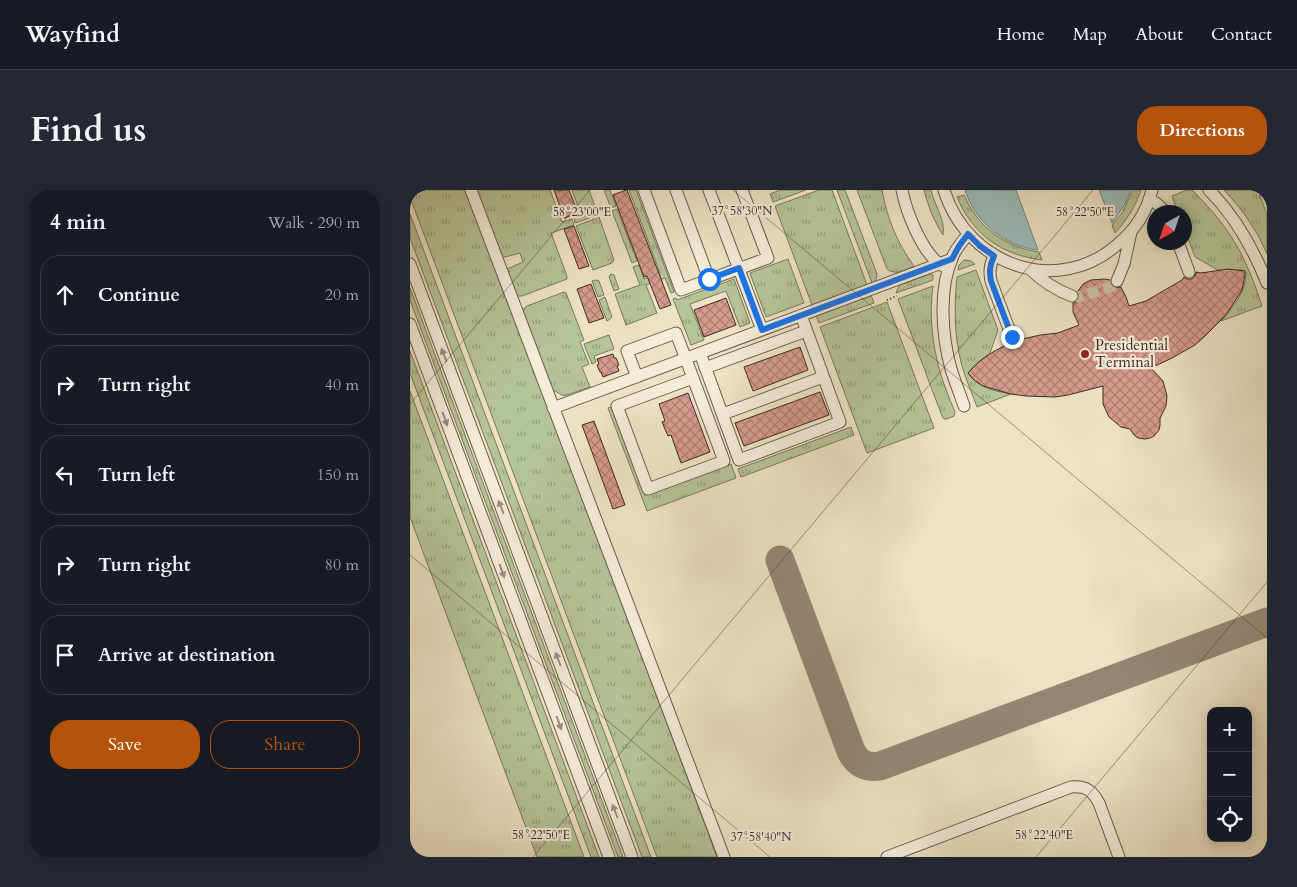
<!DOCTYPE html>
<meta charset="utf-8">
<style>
body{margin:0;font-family:Cardo,serif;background:#242831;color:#f1f3f6}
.controls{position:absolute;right:15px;bottom:15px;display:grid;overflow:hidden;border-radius:10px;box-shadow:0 2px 12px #0003}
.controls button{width:45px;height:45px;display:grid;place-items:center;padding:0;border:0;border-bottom:1px solid #363941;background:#171b24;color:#f1f3f6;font:25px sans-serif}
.compass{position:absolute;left:737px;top:15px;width:45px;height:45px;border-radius:50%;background:#171b24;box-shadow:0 2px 12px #0003;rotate:220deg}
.stop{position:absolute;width:15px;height:15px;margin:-11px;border:4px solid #1a73e8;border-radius:50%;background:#fff}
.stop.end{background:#1a73e8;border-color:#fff;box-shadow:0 1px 5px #0008}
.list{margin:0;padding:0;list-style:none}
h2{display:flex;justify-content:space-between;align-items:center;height:65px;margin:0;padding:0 20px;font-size:21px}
h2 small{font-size:16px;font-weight:400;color:#9ea1a6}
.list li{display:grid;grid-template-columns:32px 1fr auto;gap:15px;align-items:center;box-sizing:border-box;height:80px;margin:0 10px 10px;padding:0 10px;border:1px solid #363941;border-radius:20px}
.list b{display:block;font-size:19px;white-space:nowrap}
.list em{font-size:16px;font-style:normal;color:#9ea1a6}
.actions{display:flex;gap:10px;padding:15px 20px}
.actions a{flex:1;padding:11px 0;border:1px solid #b45309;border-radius:20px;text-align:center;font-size:18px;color:#b45309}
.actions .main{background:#b45309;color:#fff}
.icon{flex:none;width:28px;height:28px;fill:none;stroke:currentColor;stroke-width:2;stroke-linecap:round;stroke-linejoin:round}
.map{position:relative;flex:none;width:857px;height:667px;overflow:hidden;border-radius:20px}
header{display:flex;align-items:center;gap:30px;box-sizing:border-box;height:70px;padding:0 25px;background:#171b24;border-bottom:1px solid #363941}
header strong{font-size:24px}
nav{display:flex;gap:28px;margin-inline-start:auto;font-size:18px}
.intro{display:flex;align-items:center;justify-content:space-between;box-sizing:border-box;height:120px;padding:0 30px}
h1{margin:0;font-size:35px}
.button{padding:12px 22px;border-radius:20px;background:#b45309;color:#fff;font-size:18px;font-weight:700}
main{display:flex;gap:30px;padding:0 30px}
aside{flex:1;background:#171b24;border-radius:20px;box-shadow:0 2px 12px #0003}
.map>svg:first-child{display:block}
.grass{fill:url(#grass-tufts);stroke:#79785e}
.water{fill:#9bbcbc;stroke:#75827f}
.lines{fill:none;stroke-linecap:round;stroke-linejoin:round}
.taxiway{stroke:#958674;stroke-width:29}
.building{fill:url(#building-cross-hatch);stroke:#3d2b24}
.minor-tunnel{stroke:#cabda4;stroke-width:11;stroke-dasharray:11 5.5;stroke-linecap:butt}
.minor-casing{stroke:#69594c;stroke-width:13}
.path{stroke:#3d2b24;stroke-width:2;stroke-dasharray:1 2.5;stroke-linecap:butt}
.minor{stroke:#f3ecd9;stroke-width:11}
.oneway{fill:#988c7e}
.route{stroke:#1a73e8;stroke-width:6}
.ticks{fill:none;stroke:#3d2b24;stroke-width:1;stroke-opacity:0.45}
.poi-dot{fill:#8f2418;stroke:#f3ecd9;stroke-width:2}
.labels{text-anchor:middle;stroke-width:4.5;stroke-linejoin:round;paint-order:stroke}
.poi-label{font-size:15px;fill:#3d2b24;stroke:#f3ecd9;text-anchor:start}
.ticks-label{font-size:12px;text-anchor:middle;fill:#3d2b24;stroke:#f3ecd9;stroke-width:4.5;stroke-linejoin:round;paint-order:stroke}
</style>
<header>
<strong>Wayfind</strong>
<nav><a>Home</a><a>Map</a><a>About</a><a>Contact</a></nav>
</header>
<div class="intro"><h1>Find us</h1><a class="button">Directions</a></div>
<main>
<aside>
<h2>4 min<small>Walk · 290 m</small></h2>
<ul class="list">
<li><svg class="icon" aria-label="ahead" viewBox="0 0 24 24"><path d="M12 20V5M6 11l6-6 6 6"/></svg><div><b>Continue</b></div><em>20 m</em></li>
<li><svg class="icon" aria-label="right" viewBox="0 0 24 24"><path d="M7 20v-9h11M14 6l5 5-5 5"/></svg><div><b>Turn right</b></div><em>40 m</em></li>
<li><svg class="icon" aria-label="left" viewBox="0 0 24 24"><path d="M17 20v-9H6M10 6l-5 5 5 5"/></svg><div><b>Turn left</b></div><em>150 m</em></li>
<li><svg class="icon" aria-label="right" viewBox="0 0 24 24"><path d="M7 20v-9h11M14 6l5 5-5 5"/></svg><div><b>Turn right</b></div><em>80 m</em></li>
<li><svg class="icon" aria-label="arrive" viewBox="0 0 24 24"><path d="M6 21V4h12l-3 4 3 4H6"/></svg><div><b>Arrive at destination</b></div></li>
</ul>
<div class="actions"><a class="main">Save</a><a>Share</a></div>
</aside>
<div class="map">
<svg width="857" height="667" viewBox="0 0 857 667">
<defs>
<pattern id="grass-tufts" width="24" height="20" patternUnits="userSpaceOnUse" patternTransform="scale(1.25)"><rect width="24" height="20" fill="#b5c497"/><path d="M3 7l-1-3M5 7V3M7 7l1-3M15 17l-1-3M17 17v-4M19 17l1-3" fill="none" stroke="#949f7b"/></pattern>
<pattern id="building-cross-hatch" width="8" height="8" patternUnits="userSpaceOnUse" patternTransform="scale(1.25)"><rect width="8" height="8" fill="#d69a8c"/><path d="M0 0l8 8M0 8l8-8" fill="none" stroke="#af7e72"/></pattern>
</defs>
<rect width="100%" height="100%" fill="#ede2c4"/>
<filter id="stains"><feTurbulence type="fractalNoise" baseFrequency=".004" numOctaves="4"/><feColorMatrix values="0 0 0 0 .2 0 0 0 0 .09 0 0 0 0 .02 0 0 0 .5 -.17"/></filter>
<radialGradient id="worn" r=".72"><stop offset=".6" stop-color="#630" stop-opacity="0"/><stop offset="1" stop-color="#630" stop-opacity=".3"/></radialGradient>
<!-- grass -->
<path class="grass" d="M0 0H57L307 667H247L0 7Z
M65 0H140L152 32 162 29 164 35 141 43 157 86V89L112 106H106L97 79 113 72 110 63 91 68Z
M162 0H179L188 25 165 33 164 28 171 25Z
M194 0H200L206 16 201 18Z
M219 0H226L264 102 261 103 255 88 236 95 247 123 216 135 205 104 230 95 223 77 229 75 234 89 250 83Z
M370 0H396L363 12 360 4Z
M409 0H422L457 95 402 115 365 16Z
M427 0H435L467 84C467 88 466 91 462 93Z
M447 0H472C477 28 487 53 504 76 495 80 486 86 477 79Z
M514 0H521C524 15 536 30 533 45 524 31 518 16 514 0Z
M723 0H731C725 17 717 30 705 43L702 35 712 23Z
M777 0H782C803 21 823 44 835 72 842 86 847 101 852 116L811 131C823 117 836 102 836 83L832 80H808L785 67 775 40 774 22H768L762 6Z
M814 0H848L857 25V64C847 40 832 19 814 0Z
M554 5C568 37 594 57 629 62L632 70C592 65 563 45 547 7Z
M207 19 227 71 222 73 202 21Z
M0 25V24L241 667H232L0 48Z
M189 27 204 70 202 73 183 80 166 36Z
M378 69 394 113 356 127 340 83Z
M554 70 561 71 565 74 548 80 549 75Z
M566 80 588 140 580 163 564 175 558 183C568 198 585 201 601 204L567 217C562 203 556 190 552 176 544 147 544 117 547 87Z
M201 84 204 85 209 99 204 101 199 87Z
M520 84 523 85V90L486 103 488 98 490 95Z
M324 89 340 133 330 137 316 101 280 114 294 150 281 155 263 109 266 108 267 110Z
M186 90 189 91 194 105 188 107 182 91Z
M523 96C519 123 522 152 529 178 533 193 539 208 545 222L544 226 537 229H534L532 226 488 109Z
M0 98 213 667H208L0 110Z
M154 102 156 103 174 150 170 152 179 174 172 177 180 197 154 206 141 199 111 122 113 119 117 116Z
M461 105 464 113 409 133 406 125Z
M195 107 202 127 200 129 197 131 189 110Z
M477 112 524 238 457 263 410 137Z
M199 145 204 159 184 166 186 172 182 174 174 154Z
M0 161 189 667H181L0 183Z
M0 201 174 667H127L0 327Z
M201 217 235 305 321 274 326 288 237 321 198 218Z
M441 237 444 245 331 287 328 279Z"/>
<!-- water -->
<path class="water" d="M555 0H606L628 60C594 56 565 32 555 0Z
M689 0H721L715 14 702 33Z"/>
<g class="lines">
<!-- taxiway -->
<path class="taxiway" d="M370 370 441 561C447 573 456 578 470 576L857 432"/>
</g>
<!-- building -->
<path class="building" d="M144 0H159L168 23 154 28Z
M216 0H217L261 115 250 119 237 86 234 87 203 5Z
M164 36 179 76 169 79 154 39Z
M818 79 835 81V85L832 100 816 125 794 147 785 155 762 168 741 178 753 191 757 206 756 216 750 228V235L749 240 744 246 740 248 735 249 728 248 724 245 720 239 711 237 699 227 693 214V196L658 205 645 207 616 206 601 204 573 196 564 190 558 183 570 171 583 162 594 156 597 152 600 154H604L608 151 609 147 613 149 630 145 648 143 669 135 663 122V113L667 112 669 108V104L668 101 673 94 681 90 694 89 700 90 701 95 704 98 711 97 716 107 719 116 736 111 772 90 774 87 777 89H782L785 86 786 82 791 83Z
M181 94 194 128 179 133 167 99Z
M316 108 326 135 294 147 284 120Z
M390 157 398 180 343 201 334 177Z
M203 164 204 168H206L209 175 207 176 209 181 193 187 191 182H190L187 175 189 174 187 169Z
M410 202 419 225 334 256 325 233Z
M278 203 300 262 271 273 261 245 258 246 252 232 255 231 249 214Z
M184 231 215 315 203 319 172 235Z"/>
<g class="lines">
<!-- minor-tunnel -->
<path class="minor-tunnel" d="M662 106 669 107 700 97 707 91"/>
<defs>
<path id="minor" d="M61 0 314 667
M234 0 271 100 358 68 332 0
M266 0 299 89
M299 0 352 140
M492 0C496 21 513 66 533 76
M534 0C557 75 647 108 708 54 725 40 737 21 742 0
M799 0C826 27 843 58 857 93
M739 9 746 13 756 22
M768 52 779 82
M584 66C580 75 579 81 581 91L602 147
M0 74 222 667
M620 79C632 91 646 100 662 106
M707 91 714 74 721 42
M0 134 199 667
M290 163 329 270 430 232 391 125
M295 178 396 141
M227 187 217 161 266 143 283 188
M283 188 314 271 238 299 207 216Z
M554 216C550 204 545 192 541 179 532 146 528 99 543 66 546 58 553 51 558 44
M143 218 542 69
M313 224 413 187
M477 667 661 597C676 596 682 600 689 613L709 667"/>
</defs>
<!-- minor casing -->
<use href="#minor" class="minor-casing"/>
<!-- path -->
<path class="path" d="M477 110 487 106"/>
<!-- minor -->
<use href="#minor" class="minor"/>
</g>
<!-- one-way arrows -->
<defs><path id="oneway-solid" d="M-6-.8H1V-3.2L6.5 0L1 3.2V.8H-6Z" transform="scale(1.25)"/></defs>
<g class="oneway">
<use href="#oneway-solid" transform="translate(34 165) rotate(-111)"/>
<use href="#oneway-solid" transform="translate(35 229) rotate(70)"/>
<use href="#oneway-solid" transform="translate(91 317) rotate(-111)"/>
<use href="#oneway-solid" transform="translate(92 381) rotate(70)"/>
<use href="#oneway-solid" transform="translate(148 469) rotate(-111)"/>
<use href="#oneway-solid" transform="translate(149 533) rotate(70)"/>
<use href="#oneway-solid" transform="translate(205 621) rotate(-111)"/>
</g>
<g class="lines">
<!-- route -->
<path class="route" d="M299 89 329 78 352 140 542 69 549 56 558 44 570 56 584 66C580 75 579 81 581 91L602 147"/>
</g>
<!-- ticks -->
<path class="ticks" d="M323 0 857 448M0 214 180 0M0 365 360 667M123 667 683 0M626 667 857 392"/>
<!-- markers -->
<circle class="poi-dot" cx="675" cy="164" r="5"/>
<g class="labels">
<!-- poi labels -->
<g class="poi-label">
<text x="685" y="160">Presidential<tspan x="685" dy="17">Terminal</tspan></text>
</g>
</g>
<g class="ticks-label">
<text x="332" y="25">37°58'30"N</text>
<text x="172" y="26">58°23'00"E</text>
<text x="675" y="26">58°22'50"E</text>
<text x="131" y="649">58°22'50"E</text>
<text x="634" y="649">58°22'40"E</text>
<text x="351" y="651">37°58'40"N</text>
</g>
<rect width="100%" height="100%" filter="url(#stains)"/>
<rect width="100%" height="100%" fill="url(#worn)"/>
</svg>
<div class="controls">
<button>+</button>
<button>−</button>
<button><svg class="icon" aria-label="locate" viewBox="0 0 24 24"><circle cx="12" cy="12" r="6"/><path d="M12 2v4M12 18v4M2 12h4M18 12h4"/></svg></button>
</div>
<svg class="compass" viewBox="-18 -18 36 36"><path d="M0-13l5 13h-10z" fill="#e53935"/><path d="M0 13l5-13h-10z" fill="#9ea1a6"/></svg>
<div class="stop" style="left:299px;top:89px"></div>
<div class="stop end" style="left:602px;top:147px"></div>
</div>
</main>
